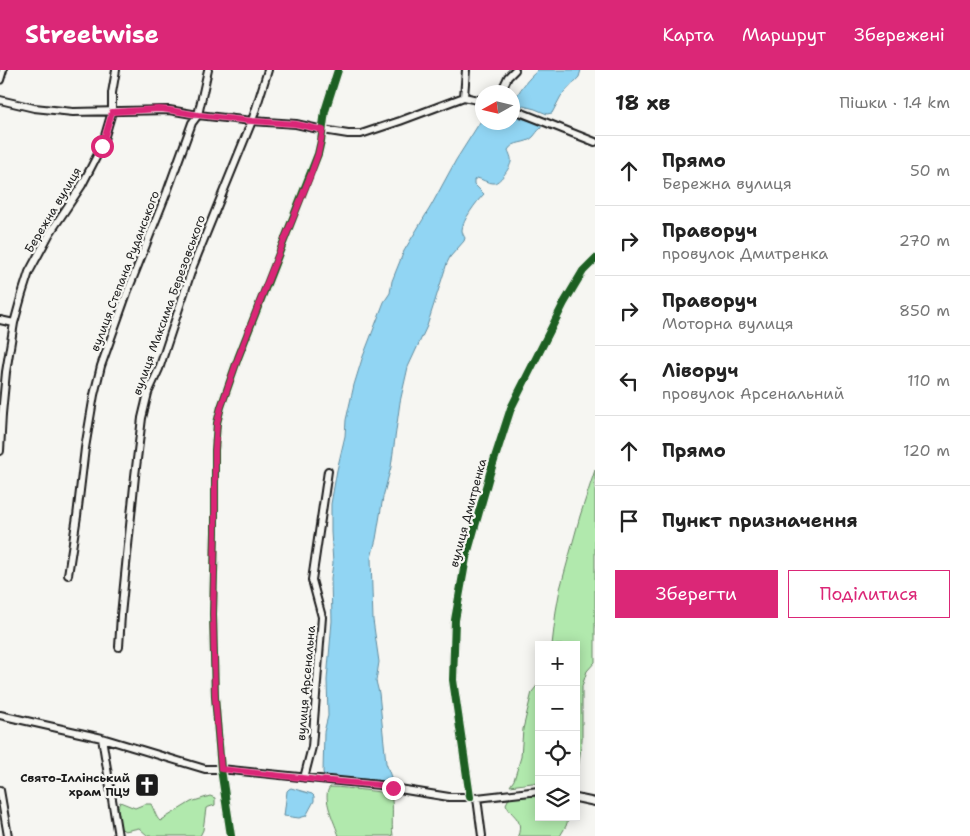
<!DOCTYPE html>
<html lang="uk">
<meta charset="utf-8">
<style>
body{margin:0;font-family:"Shantell Sans",sans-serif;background:#f2f2f2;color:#222}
.controls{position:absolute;right:15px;bottom:15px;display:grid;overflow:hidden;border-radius:0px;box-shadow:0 2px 12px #0003}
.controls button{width:45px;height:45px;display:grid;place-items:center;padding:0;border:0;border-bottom:1px solid #e0e0e0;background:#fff;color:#222;font:25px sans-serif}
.compass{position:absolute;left:475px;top:15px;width:45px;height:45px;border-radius:50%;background:#fff;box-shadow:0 2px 12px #0003;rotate:262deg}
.stop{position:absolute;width:15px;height:15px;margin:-11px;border:4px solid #db2777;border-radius:50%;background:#fff}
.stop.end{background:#db2777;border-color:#fff;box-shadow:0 1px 5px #0008}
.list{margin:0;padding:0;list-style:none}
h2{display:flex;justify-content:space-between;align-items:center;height:65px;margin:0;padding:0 20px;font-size:21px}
h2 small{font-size:16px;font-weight:400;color:#767676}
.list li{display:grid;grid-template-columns:32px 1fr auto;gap:15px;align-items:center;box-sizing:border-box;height:70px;padding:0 20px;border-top:1px solid #e0e0e0}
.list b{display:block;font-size:19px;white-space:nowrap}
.list p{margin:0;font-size:16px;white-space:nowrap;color:#767676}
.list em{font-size:16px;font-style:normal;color:#767676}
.actions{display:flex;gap:10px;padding:15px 20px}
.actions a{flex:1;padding:11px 0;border:1px solid #db2777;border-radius:0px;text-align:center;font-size:18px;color:#db2777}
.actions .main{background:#db2777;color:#fff}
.icon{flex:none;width:28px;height:28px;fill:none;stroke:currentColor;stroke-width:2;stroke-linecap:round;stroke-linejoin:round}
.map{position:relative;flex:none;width:595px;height:766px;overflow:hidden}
header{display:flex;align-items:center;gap:30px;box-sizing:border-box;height:70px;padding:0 25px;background:#db2777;color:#fff}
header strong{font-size:24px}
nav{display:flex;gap:28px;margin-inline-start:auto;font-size:18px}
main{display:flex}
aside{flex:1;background:#fff}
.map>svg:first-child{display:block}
.green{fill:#b1e9ad;stroke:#668264}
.water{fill:#91d5f3;stroke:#628b9d}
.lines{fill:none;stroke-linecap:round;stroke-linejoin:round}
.minor-casing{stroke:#1c1c1c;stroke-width:10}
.minor{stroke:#f6f6f2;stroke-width:6}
.cycleway-casing{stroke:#f6f6f2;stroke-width:11}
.cycleway{stroke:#1b5e20;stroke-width:8}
.route{stroke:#db2777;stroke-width:6}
.labels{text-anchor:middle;stroke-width:4.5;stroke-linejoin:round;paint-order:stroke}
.street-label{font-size:12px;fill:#1c1c1c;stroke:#f6f6f2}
.poi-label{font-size:12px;font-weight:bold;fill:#1c1c1c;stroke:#f6f6f2;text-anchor:end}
</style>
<header>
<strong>Streetwise</strong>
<nav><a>Карта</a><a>Маршрут</a><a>Збережені</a></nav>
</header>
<main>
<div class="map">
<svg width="595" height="766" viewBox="0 0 595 766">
<rect width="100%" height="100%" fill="#f6f6f2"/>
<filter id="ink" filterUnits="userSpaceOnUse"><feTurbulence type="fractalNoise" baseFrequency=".02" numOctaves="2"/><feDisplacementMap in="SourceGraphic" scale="10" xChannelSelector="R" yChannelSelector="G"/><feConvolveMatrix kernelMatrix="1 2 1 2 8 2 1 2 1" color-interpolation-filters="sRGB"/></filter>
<g filter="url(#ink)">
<!-- green -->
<path class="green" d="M595 400V592L587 601 582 616V670L578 699 576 703V575H552L556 541 560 519 580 446Z
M539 613V714L532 713 510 716 514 710 521 687 523 659 532 622Z
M330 717C341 717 352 719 363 720 373 721 381 722 391 724 394 738 391 752 393 766H339C335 753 321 727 330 717Z
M210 726 215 728V735L206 738 203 760 200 766H148L139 758 125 761 120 758C117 750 116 741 120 732L135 738 145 734H151C154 739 156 748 160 751L191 732Z
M526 726 539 727V747H569L566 756 560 766H518C524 747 511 747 506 734L509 728Z"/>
<!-- water -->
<path class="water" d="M538 0H581L579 7 561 26 552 43 547 44 535 39 515 34 514 32C519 20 528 9 538 0Z
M513 46 538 53 541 55V58C537 61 536 64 533 67 525 75 514 70 508 80 509 83 512 88 511 92 510 98 499 114 493 113 487 113 482 109 477 108L474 110V114L484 124C477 131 462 151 462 160 462 163 464 166 465 168L464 171 450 187 447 193 427 256 408 297 400 332 391 397 383 427 376 469 371 488 373 550 379 592 376 611 379 623 386 693 392 710 390 713H387L355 710 340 707H327L324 706 323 702 324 662 328 646 327 610 332 551 331 508 333 493 331 462V434L337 400 345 366 346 350 354 315 362 289 384 232 390 223 392 211 404 181 431 136 456 90 482 49V52H512Z
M291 718 312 724 314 726V731L306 746 299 748 284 746 287 721 289 719Z"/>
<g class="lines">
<defs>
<path id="minor" d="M0 10 3 0
M501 22 508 7 515 0
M464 27 466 0
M0 30 34 38 73 42 169 40 198 45 252 51 296 54 323 60 348 64H361L400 51 464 27 482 31
M512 39 595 72
M0 250 14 253
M0 381 2 344 6 302 14 253 22 224 29 202 50 163 82 115 102 76 112 42V23L116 0
M68 505 77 446 85 378 94 325 101 296 127 223 167 122 192 53 198 45 208 0
M119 577 121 545 135 406 142 348 148 323 159 299 193 196 252 51 268 0
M0 645 102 668 205 699H221L319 709 380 715 393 718 449 727H470L477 728 539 721
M102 668 118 766
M304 708 312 677 322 547 312 510 328 401
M0 720 8 766
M470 727 453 610 455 550 466 488 490 403 511 338 564 233 583 201 595 189
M477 728 482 766
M576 728 595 732
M231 766 221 699 215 627 213 544 215 462V380L217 353 221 337 238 288 318 84 321 71 325 41 338 0"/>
</defs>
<!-- minor casing -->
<use href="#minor" class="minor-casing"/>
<!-- minor -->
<use href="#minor" class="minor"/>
<defs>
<path id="cycleway" d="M470 727 453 610 455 550 466 488 490 403 511 338 564 233 583 201 595 189
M231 766 221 699 215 627 213 544 215 462V380L217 353 221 337 238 288 318 84 321 71 325 41 338 0"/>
</defs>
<!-- cycleway casing -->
<use href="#cycleway" class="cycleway-casing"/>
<!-- cycleway -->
<use href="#cycleway" class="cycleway"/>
</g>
</g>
<g class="lines" filter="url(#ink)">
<!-- route -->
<path class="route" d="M102 76 112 42 159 39 169 40 198 45 252 51 296 54 323 60 318 84 311 104 272 200 238 288 221 337 217 353 215 380V462L213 544 215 627 221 699 319 710 380 715 393 718"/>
</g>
<!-- icons -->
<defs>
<symbol id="church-square" viewBox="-11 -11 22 22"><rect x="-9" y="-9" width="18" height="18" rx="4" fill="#1c1c1c" stroke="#f6f6f2"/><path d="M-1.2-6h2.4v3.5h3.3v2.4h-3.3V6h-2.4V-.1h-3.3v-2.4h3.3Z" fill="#fff"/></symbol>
</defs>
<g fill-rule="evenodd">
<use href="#church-square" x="133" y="701" width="28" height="28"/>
</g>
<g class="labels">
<!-- street labels -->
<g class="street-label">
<text transform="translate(53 140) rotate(-59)" y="4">Бережна вулиця</text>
<text transform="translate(125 201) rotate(-69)" y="4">вулиця Степана Руданського</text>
<text transform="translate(169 235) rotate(-70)" y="4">вулиця Максима Березовського</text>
<text transform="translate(468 443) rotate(-75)" y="4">вулиця Дмитренка</text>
<text transform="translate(306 613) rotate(-85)" y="4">вулиця Арсенальна</text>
</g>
<!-- poi labels -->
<g class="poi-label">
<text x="130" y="712">Свято-Іллінський<tspan x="130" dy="14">храм ПЦУ</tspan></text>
</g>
</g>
</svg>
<div class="controls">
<button>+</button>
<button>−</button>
<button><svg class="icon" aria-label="locate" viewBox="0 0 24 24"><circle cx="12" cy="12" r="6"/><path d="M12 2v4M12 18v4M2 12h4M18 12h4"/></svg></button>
<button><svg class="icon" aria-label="layers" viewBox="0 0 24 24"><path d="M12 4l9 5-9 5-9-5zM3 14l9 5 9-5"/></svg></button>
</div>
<svg class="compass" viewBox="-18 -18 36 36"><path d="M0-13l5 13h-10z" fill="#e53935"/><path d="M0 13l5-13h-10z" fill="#767676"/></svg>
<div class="stop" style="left:102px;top:76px"></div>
<div class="stop end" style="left:393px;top:718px"></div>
</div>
<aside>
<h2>18 хв<small>Пішки · 1.4 km</small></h2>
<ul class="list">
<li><svg class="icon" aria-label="ahead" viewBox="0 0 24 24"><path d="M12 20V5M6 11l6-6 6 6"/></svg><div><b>Прямо</b><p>Бережна вулиця</p></div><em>50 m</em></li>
<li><svg class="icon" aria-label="right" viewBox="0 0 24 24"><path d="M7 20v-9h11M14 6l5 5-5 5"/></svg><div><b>Праворуч</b><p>провулок Дмитренка</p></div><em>270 m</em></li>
<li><svg class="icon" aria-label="right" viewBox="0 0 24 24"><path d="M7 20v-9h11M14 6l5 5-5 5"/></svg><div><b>Праворуч</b><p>Моторна вулиця</p></div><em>850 m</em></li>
<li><svg class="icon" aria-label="left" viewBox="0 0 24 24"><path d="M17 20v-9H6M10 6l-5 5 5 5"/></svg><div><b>Ліворуч</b><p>провулок Арсенальний</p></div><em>110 m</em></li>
<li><svg class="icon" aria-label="ahead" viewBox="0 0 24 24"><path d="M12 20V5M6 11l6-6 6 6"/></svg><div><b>Прямо</b></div><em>120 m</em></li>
<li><svg class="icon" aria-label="arrive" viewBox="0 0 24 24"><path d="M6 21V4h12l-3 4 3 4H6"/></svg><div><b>Пункт призначення</b></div></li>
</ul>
<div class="actions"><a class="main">Зберегти</a><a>Поділитися</a></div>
</aside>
</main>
